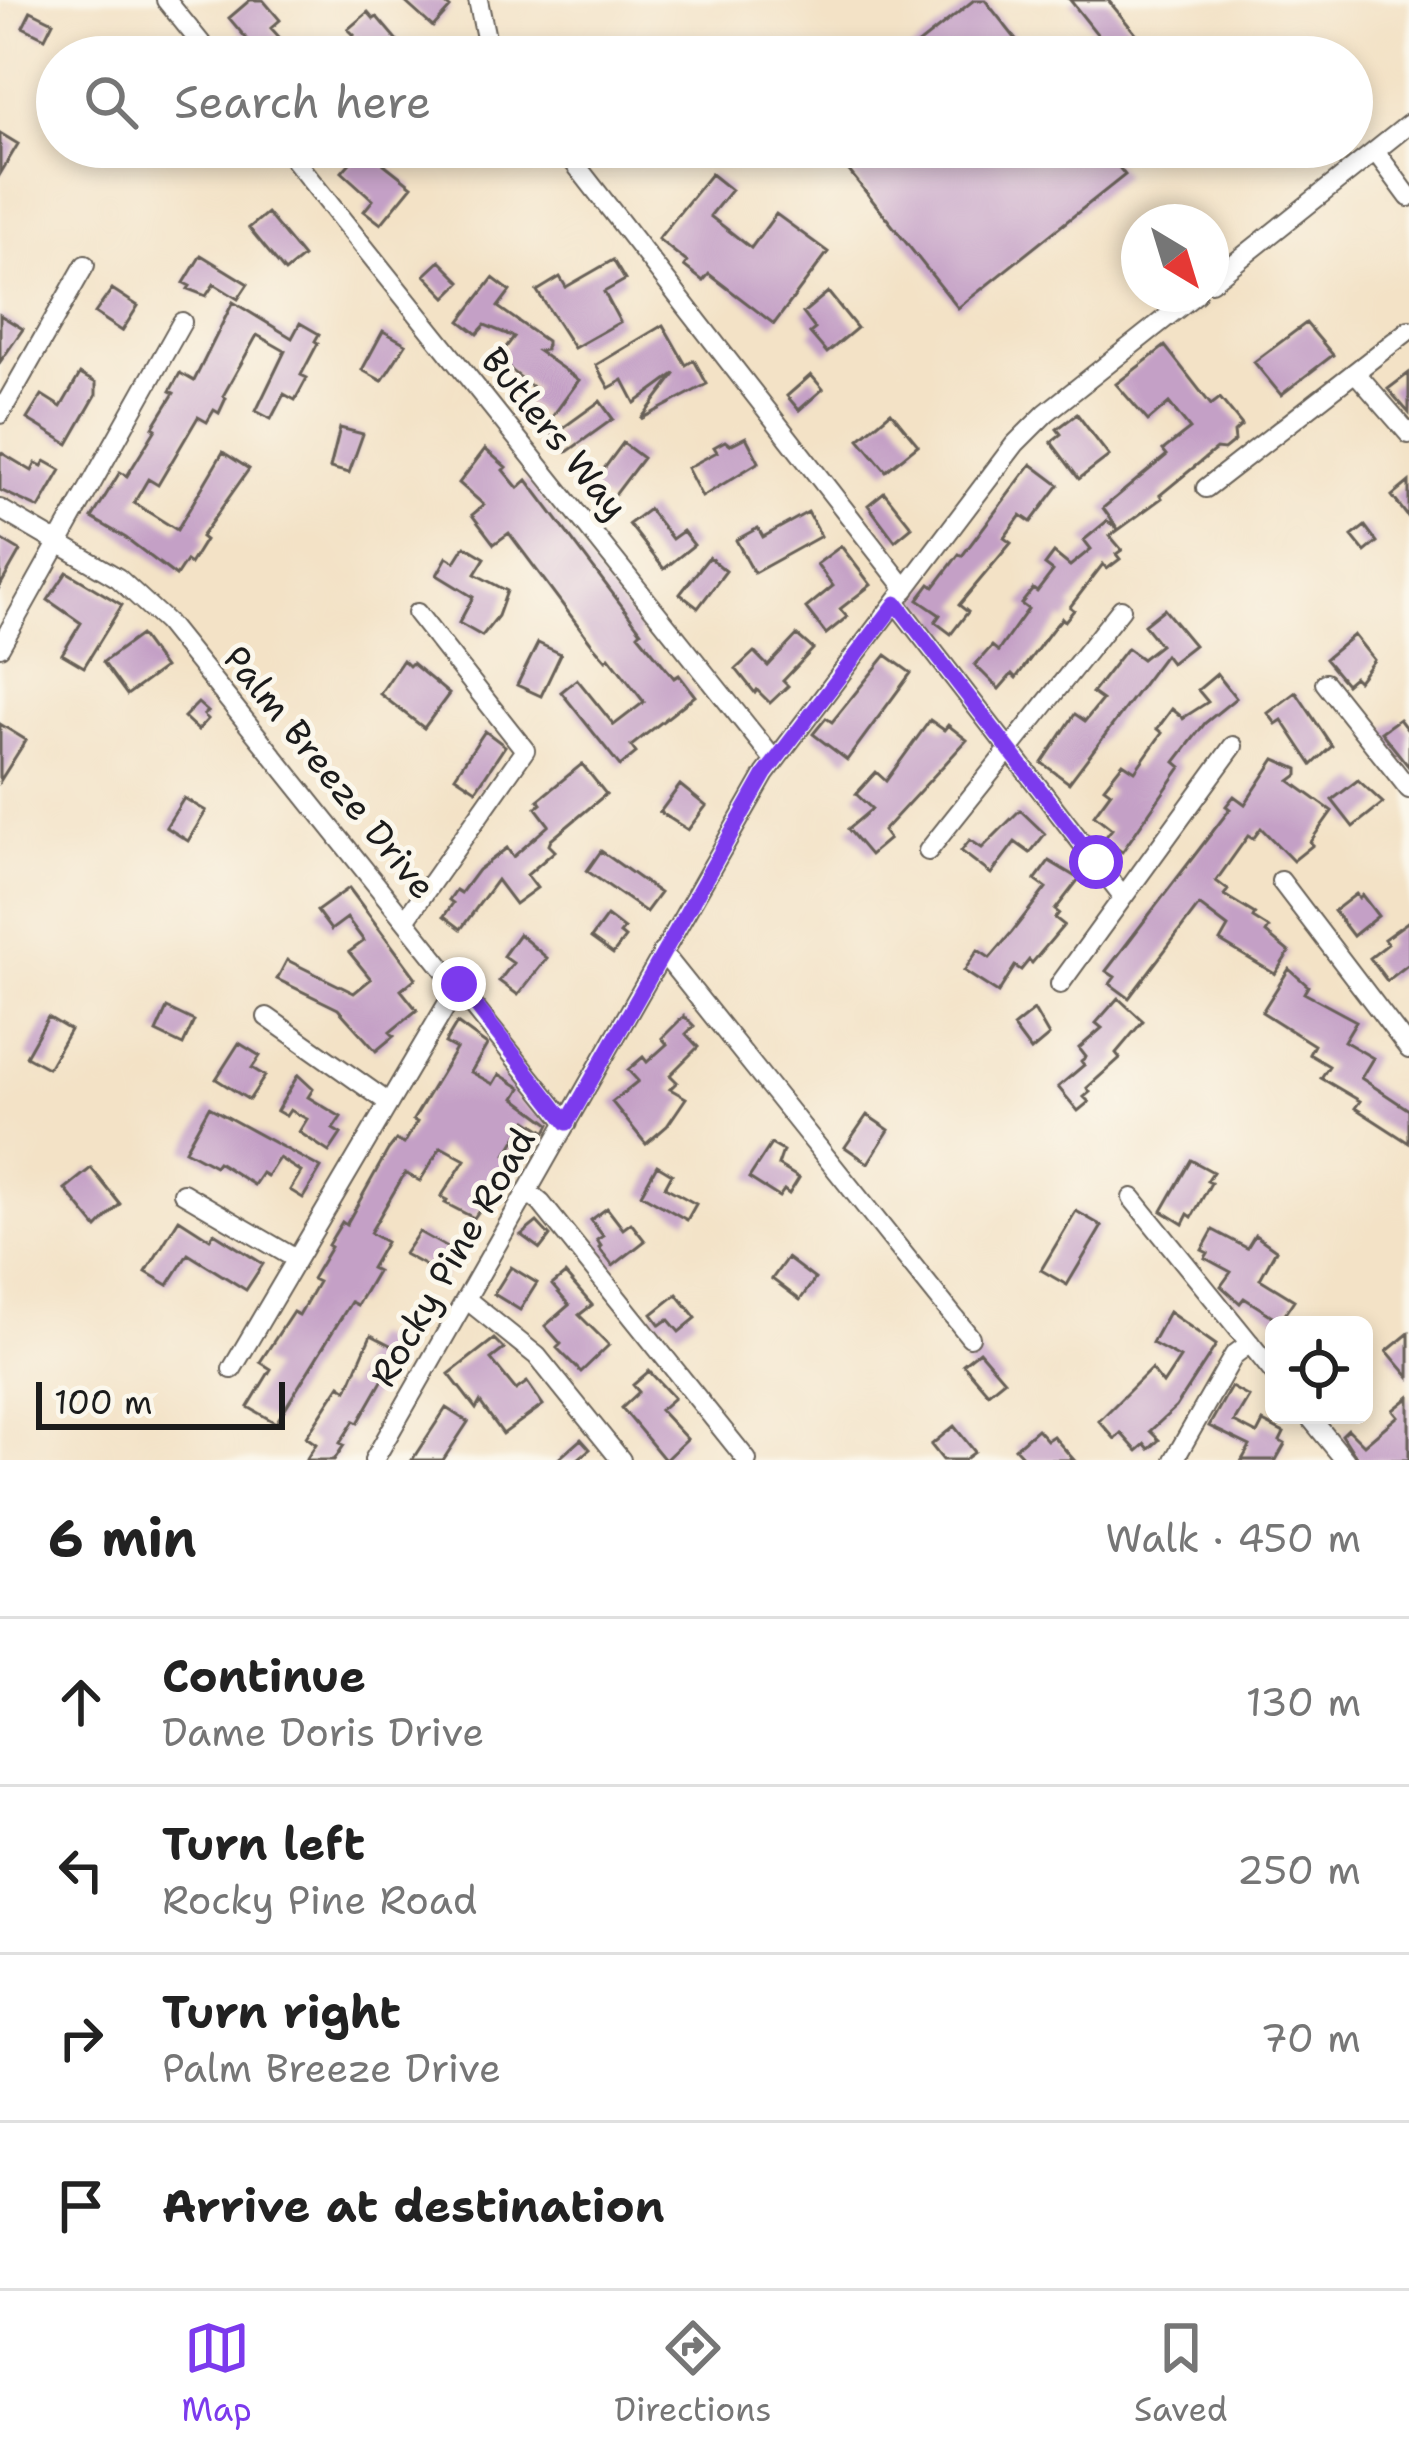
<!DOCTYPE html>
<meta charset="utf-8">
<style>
body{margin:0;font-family:"Shantell Sans",sans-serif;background:#f6f6f6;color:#222}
.controls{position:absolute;right:36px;bottom:36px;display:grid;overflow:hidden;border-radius:18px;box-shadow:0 6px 18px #0003}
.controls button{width:108px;height:108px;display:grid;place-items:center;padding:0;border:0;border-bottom:3px solid #e0e0e0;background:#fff;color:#222;font:60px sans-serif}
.compass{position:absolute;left:1121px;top:204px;width:108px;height:108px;border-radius:50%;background:#fff;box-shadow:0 6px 18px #0003;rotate:142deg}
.scale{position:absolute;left:36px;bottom:30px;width:249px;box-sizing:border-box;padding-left:12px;border:6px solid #1c1c1c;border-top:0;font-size:33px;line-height:42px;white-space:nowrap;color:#1c1c1c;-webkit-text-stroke:9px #fbf7ec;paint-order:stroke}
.stop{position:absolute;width:36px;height:36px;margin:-27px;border:9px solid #7c3aed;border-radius:50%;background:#fff}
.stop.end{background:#7c3aed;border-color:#fff;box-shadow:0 3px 12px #0008}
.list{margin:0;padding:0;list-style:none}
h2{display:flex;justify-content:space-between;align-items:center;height:156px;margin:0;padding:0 48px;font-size:51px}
h2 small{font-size:39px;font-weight:400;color:#767676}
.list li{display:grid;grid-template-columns:78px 1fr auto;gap:36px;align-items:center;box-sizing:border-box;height:168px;padding:0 48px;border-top:3px solid #e0e0e0}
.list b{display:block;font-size:45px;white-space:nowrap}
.list p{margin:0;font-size:39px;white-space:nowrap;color:#767676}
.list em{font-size:39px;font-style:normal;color:#767676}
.icon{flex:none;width:66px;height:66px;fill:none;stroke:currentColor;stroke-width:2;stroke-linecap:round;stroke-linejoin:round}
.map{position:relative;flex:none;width:1409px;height:1460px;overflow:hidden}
.search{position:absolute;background:#fff;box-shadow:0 6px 18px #0003;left:36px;right:36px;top:36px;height:132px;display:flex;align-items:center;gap:30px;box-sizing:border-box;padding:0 42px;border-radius:66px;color:#767676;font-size:45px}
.sheet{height:828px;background:#fff}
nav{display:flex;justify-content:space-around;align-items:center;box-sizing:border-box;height:168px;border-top:3px solid #e0e0e0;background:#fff;font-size:33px;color:#767676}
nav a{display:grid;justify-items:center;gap:6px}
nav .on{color:#7c3aed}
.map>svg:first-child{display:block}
.building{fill:#c4a0c6}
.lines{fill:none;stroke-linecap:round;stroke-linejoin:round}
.minor-casing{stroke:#676158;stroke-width:22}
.minor{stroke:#fff;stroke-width:18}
.route{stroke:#7c3aed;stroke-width:15}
.labels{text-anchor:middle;stroke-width:10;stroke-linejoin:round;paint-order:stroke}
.street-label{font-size:36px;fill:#1c1c1c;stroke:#fbf7ec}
</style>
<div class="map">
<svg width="1409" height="1460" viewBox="0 0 1409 1460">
<rect width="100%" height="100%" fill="#fbf7ec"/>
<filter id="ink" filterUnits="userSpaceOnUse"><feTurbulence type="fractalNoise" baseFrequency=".00833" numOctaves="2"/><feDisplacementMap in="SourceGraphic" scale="24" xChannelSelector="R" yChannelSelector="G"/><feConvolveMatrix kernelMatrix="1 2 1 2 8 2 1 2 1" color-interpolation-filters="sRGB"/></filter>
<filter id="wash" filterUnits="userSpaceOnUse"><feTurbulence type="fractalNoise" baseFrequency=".004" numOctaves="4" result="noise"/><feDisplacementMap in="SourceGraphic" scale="48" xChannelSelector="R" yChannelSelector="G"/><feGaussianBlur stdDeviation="2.7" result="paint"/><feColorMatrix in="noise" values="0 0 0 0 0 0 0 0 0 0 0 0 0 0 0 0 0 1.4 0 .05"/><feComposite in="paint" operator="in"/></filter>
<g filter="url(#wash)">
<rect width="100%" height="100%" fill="#f3e2c6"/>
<g id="blocks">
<!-- building -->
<path class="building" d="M250 0H263L280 20 271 28 281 39 261 56 229 18Z
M403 0H441L450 8 433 27Z
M974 0H985L1030 57H902Z
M1070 0H1108L1136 34 1112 53Z
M31 11 53 22 45 38 23 27Z
M368 12 374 19 377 17 411 57H328L354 35 348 29Z
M0 133 18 144 0 174Z
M364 147H400L384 164 412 186 381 224 364 211 373 200 342 172Z
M830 147H1103L1125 175 958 308Z
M711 174 731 190 710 216 751 248 776 214 828 252 774 324 709 274 703 281 684 266 687 262 658 239Z
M267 213 303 257 285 272 249 228Z
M201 255 248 284 238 299 214 284 206 296 188 289 190 286 184 283Z
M613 260 625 280 604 292 620 322 574 348 537 291 560 277 566 287Z
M440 261 461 282 446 297 425 275Z
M493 278 510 291 498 307 546 341V350L538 351 579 380 550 420 525 402 535 389 497 359 514 337 485 325 477 334 460 321Z
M112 289 138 306 122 331 95 313Z
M828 292 857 328 827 353 810 333 815 329 803 313Z
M233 302 292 338 300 323 319 334 315 341 318 343 301 375 307 378 295 400 284 394 271 419 256 411 285 351 257 335 223 396 226 398 219 413 214 410 207 422 198 417 158 485 148 479 134 503 177 530 223 452 249 469 201 537 205 540 190 564 186 561 176 576 126 538 92 518 120 472 127 476 156 429 153 427 174 393 170 391 180 373 194 381Z
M0 315 23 329 0 362Z
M1306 323 1333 355 1281 395 1254 362Z
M663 325 686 365 694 360 707 384 641 419 676 373 635 403 623 380 609 388 596 365Z
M383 331 406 344 382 381 362 370Z
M1165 346 1211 405 1220 398 1242 425 1234 432 1235 441 1224 450 1216 449 1160 495 1162 498 1110 536 1122 550 1116 554 1120 559 1107 569 1103 564 1070 607 1074 610 1065 621 1062 618 1051 631 1016 678 1012 674 999 689 975 665 992 646 998 651 1028 609 1021 604 1033 589 1037 592 1053 571 1045 565 1054 553 1070 566 1091 549 1084 540 1107 521 1118 529 1103 508 1167 455 1163 450 1190 429 1169 403 1148 421 1116 384Z
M1409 373V413L1388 389Z
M80 374 96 383V395L68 444 27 419 42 395 61 407Z
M811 375 823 389 799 410 787 396Z
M600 401 613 419 567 452 553 435Z
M891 412 918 445 886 471 859 439Z
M1077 414 1109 456 1079 479 1051 442 1061 434 1057 429Z
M340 428 363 434 349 473 330 468Z
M746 437 759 462 702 497 687 468 717 452 714 447 725 441 730 445Z
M623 443 643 458 609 503 589 489Z
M485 449 506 467 503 470 518 488 527 480 641 631 638 634 674 678 679 675 695 696 631 746 636 753 620 766 561 692 577 679 614 725 644 702 609 657 606 660 592 644 509 533 494 544 472 515 484 505 459 483Z
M0 452 32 471 36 463 42 466 45 461 61 470 39 508 0 490Z
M1031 464 1059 485 1031 522 1021 515 1004 538 1011 543 959 605 968 612 951 634 935 622 940 615 918 600 930 584 934 587 959 554 962 556Z
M1409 482V518L1392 496Z
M884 492 912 527 895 541 868 505Z
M649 509 672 539 683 531 694 545 664 569 629 524Z
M808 512 821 536 754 573 736 540 758 528 763 537Z
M1365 526 1377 542 1365 552 1352 536Z
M0 539 20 551 0 586Z
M465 546 485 558 475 574 507 591 498 616 482 636 459 623 473 597 437 575 447 557 455 562Z
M841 546 871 585 840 609 847 617 826 634 806 608 833 586 817 564Z
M709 557 726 571 698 608 680 594Z
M67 572 122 605 84 667 62 654 81 623 48 600Z
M1164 609 1194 645 1171 663 1165 655 1069 783 1042 763 1075 714 1085 721 1102 700 1092 693 1127 648 1142 659 1160 645 1144 625Z
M140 635 164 668 127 695 103 662Z
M797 635 813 649 783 681 788 686 770 703 757 690 755 693 736 669 754 652 768 666Z
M1354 635 1374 660 1358 681 1354 677 1346 684 1325 659Z
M538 643 561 654 541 696 517 685Z
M886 655 911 673 847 760 813 734 826 718 832 722Z
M403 660 409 666 412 663 449 694 424 728 380 694Z
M1217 674 1236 698 1205 723 1175 762 1181 767 1122 852 1104 839 1112 829 1094 815 1111 792 1104 787 1123 763 1135 771 1162 733 1157 729 1172 709 1183 718 1208 702 1198 690Z
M1296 692 1332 746 1312 765 1282 720 1276 724 1268 713Z
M198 703 208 712 204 715 208 719 198 730 184 717Z
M1399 719 1409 732V767L1381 732Z
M930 720 944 730 948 725 967 740 883 831 889 839 870 855 848 829 872 809 856 794 876 772 886 781Z
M0 724 26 740 0 781Z
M485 731 505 746 476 790 455 776Z
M1275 759 1298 769V775L1290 781 1332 811 1310 842 1313 845 1293 861 1261 828 1253 839 1248 836 1216 881 1228 890 1224 895 1255 914 1253 918 1269 928 1266 933 1289 952 1275 974 1220 941 1228 927 1199 905 1129 998 1110 984 1115 977 1106 971 1230 809 1226 806 1234 796 1245 804Z
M582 764 606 794 551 840 549 845 555 851 527 875 537 888 515 904 497 880 461 929 444 916 453 903 449 900 456 890 461 893 478 870 507 848 513 857 549 825 536 808 541 804 538 800Z
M1358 780 1383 803 1353 827 1332 800Z
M680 785 706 806 688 830 660 812Z
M184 798 206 811 188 841 166 827Z
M1020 810 1045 834 1030 853 1015 842 991 874 961 851 970 840 982 848Z
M601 851 660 893 646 912 587 871Z
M1049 861 1079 879 1055 910 1059 913 1055 918 1064 925 1032 963 1029 960 1021 970 1015 966 998 993 964 971 978 950 990 958 1012 932 1046 888 1035 880Z
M349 888 416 978 401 990 417 1010 390 1032 394 1036 376 1051 338 1009 277 979 287 960 354 993 371 979 349 952 364 941 347 918 331 930 317 911Z
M1356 894 1359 898 1362 895 1378 916 1353 936 1334 911Z
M607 916 624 929 620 934 625 938 613 954 591 938Z
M1409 921V964L1387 981 1370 958 1388 944 1384 939Z
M519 934 547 958 518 995 499 981 513 963 503 956Z
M1289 969 1308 986 1304 993 1356 1021 1344 1041 1373 1058 1361 1078 1409 1110V1143L1355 1108 1360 1101 1321 1078 1329 1066 1309 1054 1314 1045 1262 1012Z
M1118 998 1143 1021 1116 1053 1120 1058 1087 1088 1090 1092 1084 1097 1089 1102 1078 1111 1058 1087 1084 1065 1081 1061 1086 1057 1079 1048 1102 1028 1096 1023Z
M167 1008 194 1021 183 1045 156 1032Z
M1034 1010 1049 1036 1031 1051 1013 1027Z
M684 1016 694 1026 686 1034 698 1047 670 1075 677 1082 670 1089 686 1098 667 1126 646 1144 612 1102 638 1081 628 1070 643 1057 647 1062 667 1044 662 1038Z
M48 1017 70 1030 48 1068 26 1056Z
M457 1023 487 1045 471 1072 493 1084 499 1074 521 1088 515 1098 550 1124 546 1132 527 1120 506 1155 514 1159 474 1218 445 1203 447 1200 441 1197 465 1160 441 1147 420 1181 405 1173 370 1233 386 1242 371 1268 377 1271 357 1305 351 1302 276 1423 248 1407 271 1369 260 1362 293 1312 299 1315 318 1282 312 1279 331 1247 328 1245 342 1222 346 1225 388 1150 396 1140 404 1144 417 1122 413 1120 456 1049 445 1043Z
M239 1043 260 1056 252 1068 265 1076 249 1100 216 1079Z
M298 1075 313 1089 308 1097 341 1117 333 1129 341 1134 329 1152 299 1132 307 1119 290 1110 286 1116 277 1111Z
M209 1107 321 1168 303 1198 290 1190 301 1172 279 1158 267 1176 262 1173 254 1185 218 1162 215 1166 185 1150Z
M867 1115 889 1130 868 1163 845 1147Z
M771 1144 783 1151 778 1165 799 1178 789 1194 784 1190 779 1197 749 1178Z
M1191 1160 1213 1172 1207 1181 1211 1183 1192 1217 1188 1214 1183 1224 1162 1211Z
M657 1165 672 1174 665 1187 696 1204 687 1220 641 1194Z
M91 1168 120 1204 97 1228 65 1189Z
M607 1208 623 1229 631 1223 645 1241 613 1266 599 1248 601 1246 597 1240 603 1236 591 1220Z
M1076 1211 1102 1226 1067 1285 1041 1270Z
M179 1219 210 1239 214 1233 263 1264 246 1290 188 1254 168 1285 146 1272Z
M537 1222 550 1236 540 1249 521 1235Z
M1213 1230 1247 1248 1255 1235 1276 1250 1260 1279 1294 1300 1280 1321 1244 1298 1240 1303 1221 1286 1231 1272 1205 1258 1208 1253 1202 1250Z
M419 1232 457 1253 439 1285 428 1279 433 1270 404 1254Z
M787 1258 815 1279 800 1300 772 1279Z
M511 1267 537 1283 520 1310 494 1294Z
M565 1274 592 1305 579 1315 609 1345 581 1372 557 1348 561 1344 545 1326 569 1305 552 1285Z
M677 1294 696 1318 679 1332 668 1319 660 1325 652 1314Z
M1169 1312 1216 1345 1176 1407 1150 1431 1159 1440 1149 1449 1145 1444 1137 1451 1121 1433 1115 1439 1099 1421 1151 1369 1163 1384 1180 1358 1152 1343Z
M1409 1333V1377L1387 1351Z
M371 1335 396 1348 390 1358 394 1360 358 1423 354 1421 340 1443 344 1445 334 1460H306L316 1444 306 1437 340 1385 347 1390Z
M494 1339 504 1349 491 1359 516 1390 527 1382 543 1405 503 1434 480 1402 476 1409 449 1374Z
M979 1351 1004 1380 988 1393 963 1364Z
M649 1371 674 1398 660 1410 687 1439 665 1460 622 1408 639 1392 633 1385Z
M1231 1387 1249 1397 1234 1422 1257 1434 1263 1422 1284 1433 1280 1441 1285 1444 1276 1460H1242L1250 1446 1209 1426Z
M1409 1397V1460H1358L1342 1435 1348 1429 1364 1445 1398 1416 1393 1410Z
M446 1408 468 1422 443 1460H412Z
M954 1426 975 1452 964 1460H943L931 1445Z
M1037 1429 1047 1440 1053 1436 1074 1460H1026L1015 1448Z
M581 1439 590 1449 577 1460H557Z"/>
</g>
</g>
<g filter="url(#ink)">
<use href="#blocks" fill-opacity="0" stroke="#676158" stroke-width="3"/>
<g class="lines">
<defs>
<path id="minor" d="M166 0 212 57
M478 0 490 57
M284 147 775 761
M562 147 906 589
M1375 151 1409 197
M1211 282 1409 124
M1355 372 1409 434
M0 414 85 265
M1206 488 1409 330
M0 509 118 578 166 622 567 1123
M896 603 1122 895
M0 647 182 322
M1325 683 1409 789
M928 851 1121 609
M1281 881 1409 1049
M406 919 525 750 417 613
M662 952 970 1337
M1060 984 1233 746
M267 1017 389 1103
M528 1192 541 1203 747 1460
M183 1193 296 1259
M1132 1198 1274 1373
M466 1299 537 1356 621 1460
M232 1369 459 984
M1308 1415 1345 1460
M374 1460 765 774 1015 444 1046 413 1196 294
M1174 1460 1234 1355 1250 1343"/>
</defs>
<!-- minor casing -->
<use href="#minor" class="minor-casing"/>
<!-- minor -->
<use href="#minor" class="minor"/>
</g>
</g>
<g class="lines" filter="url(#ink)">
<!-- route -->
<path class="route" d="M459 984 567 1123 765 774 896 603 1096 862"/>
</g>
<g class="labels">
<!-- street labels -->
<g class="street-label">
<text transform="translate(555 433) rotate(51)" y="13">Butlers Way</text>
<text transform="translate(330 772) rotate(51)" y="13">Palm Breeze Drive</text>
<text transform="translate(452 1257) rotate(-60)" y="13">Rocky Pine Road</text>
</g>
</g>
</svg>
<div class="controls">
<button><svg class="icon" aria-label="locate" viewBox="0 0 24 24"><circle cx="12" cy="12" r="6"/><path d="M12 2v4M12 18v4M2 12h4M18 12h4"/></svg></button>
</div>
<svg class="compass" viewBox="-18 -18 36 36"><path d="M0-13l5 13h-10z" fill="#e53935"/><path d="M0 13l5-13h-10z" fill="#767676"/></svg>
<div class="scale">100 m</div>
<div class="stop" style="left:1096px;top:862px"></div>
<div class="stop end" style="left:459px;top:984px"></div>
<div class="search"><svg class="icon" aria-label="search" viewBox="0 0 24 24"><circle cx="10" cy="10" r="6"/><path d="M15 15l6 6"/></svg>Search here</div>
</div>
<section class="sheet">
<h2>6 min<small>Walk · 450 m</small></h2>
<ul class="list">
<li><svg class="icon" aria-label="ahead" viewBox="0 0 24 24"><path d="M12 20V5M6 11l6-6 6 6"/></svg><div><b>Continue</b><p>Dame Doris Drive</p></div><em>130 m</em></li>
<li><svg class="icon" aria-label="left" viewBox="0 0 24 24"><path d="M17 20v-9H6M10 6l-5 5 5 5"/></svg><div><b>Turn left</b><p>Rocky Pine Road</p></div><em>250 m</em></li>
<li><svg class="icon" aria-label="right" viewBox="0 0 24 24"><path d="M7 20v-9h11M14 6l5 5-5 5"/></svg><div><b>Turn right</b><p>Palm Breeze Drive</p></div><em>70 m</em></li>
<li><svg class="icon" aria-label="arrive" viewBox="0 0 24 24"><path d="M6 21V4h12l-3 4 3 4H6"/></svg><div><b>Arrive at destination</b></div></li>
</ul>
</section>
<nav>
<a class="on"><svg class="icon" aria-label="map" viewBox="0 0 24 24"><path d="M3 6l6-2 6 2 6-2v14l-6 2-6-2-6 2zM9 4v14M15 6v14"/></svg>Map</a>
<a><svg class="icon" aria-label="directions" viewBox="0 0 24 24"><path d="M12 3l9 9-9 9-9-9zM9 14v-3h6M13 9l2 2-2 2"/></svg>Directions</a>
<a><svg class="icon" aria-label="saved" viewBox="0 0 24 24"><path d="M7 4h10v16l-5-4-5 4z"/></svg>Saved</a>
</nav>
